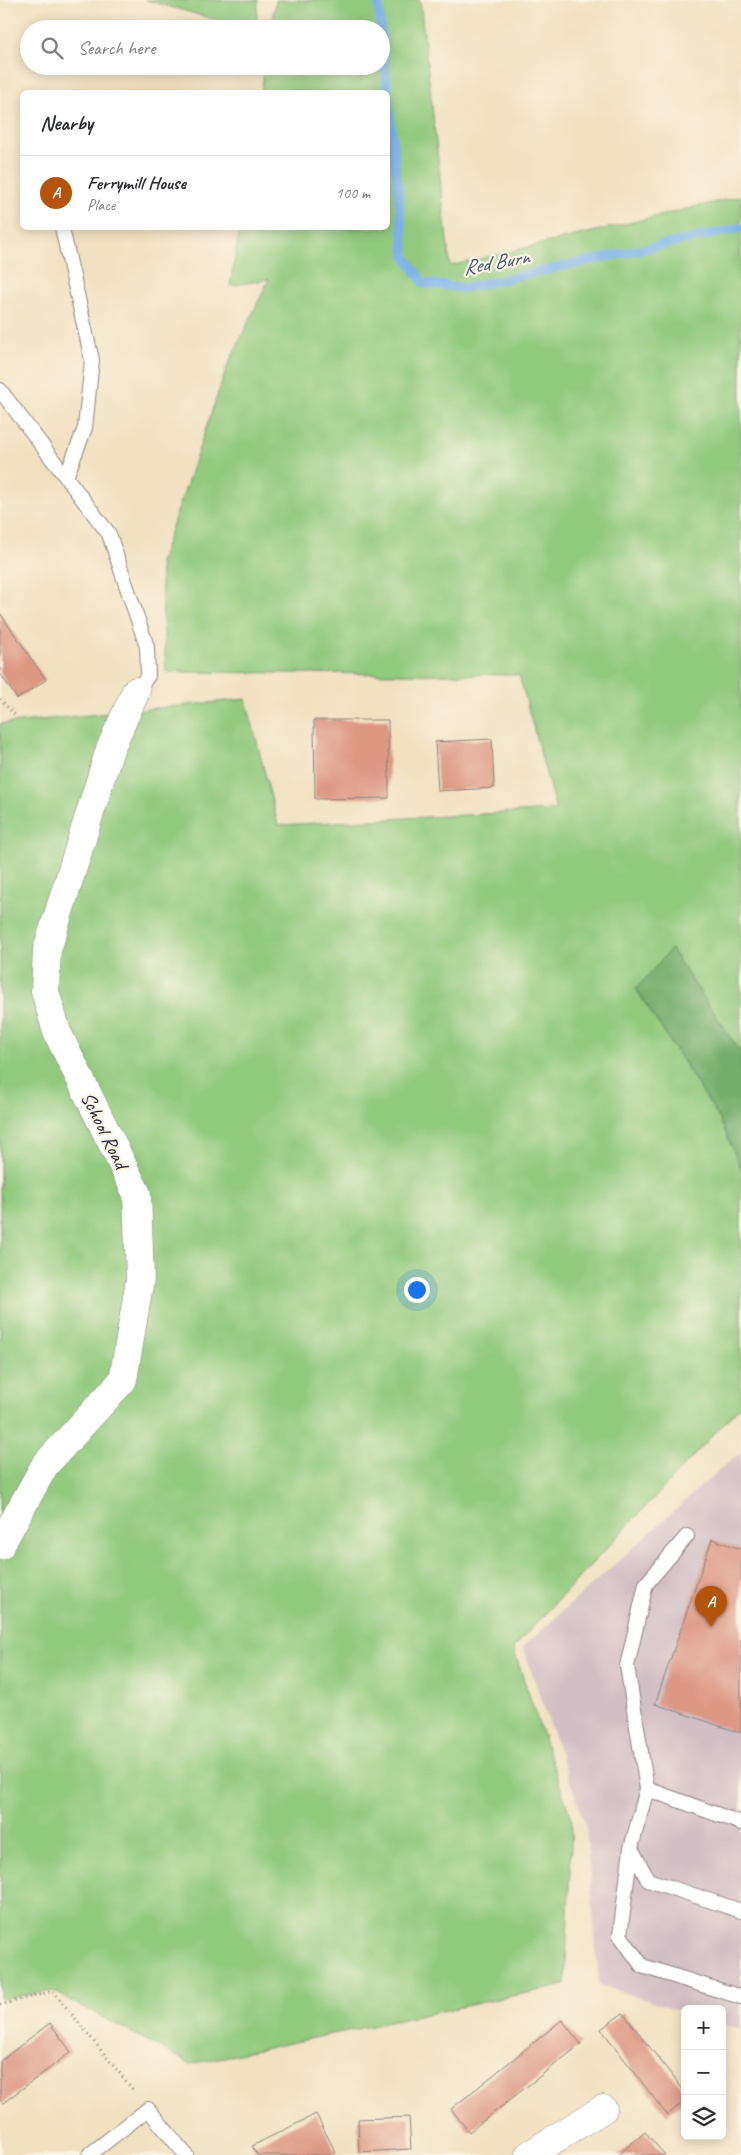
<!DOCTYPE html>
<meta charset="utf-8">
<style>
body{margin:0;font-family:Caveat,sans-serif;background:#f2f2f3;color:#2b2b33}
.controls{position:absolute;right:15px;bottom:15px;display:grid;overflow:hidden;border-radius:8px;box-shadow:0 2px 12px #0003}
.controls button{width:45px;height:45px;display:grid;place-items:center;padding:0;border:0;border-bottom:1px solid #e1e1e2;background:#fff;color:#2b2b33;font:25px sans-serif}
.you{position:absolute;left:416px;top:1289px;width:18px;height:18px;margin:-12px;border:4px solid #fff;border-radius:50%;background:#1a73e8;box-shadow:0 0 0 8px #1a73e833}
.badge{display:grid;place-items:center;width:32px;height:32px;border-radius:50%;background:#b45309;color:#fff;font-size:16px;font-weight:700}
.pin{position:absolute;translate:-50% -41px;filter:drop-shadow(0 1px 2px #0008)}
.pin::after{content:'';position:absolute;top:26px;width:18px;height:15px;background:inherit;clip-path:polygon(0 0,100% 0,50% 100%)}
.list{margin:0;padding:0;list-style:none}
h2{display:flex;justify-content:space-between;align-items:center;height:65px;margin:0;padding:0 20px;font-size:21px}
h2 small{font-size:16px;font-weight:400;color:#7c7c81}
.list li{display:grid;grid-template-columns:32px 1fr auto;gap:15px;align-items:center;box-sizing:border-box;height:75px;padding:0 20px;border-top:1px solid #e1e1e2}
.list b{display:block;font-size:19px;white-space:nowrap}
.list p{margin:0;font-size:16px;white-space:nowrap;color:#7c7c81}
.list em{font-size:16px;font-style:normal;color:#7c7c81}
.icon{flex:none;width:28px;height:28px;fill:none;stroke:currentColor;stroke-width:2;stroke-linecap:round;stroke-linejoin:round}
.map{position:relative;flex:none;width:741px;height:2155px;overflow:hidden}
.search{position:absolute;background:#fff;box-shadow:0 2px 12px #0003;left:20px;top:20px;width:370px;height:55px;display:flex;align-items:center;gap:12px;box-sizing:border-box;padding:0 18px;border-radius:28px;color:#7c7c81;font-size:19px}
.panel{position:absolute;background:#fff;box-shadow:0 2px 12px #0003;left:20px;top:90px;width:370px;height:140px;border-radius:8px}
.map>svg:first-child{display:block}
.industrial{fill:#d2bec5}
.green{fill:#91c97d;stroke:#5a765c}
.forest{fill:#74ad6c;stroke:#4b6854}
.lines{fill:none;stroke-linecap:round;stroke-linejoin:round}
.stream{stroke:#7bb1e9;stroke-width:9}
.building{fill:#dd9884}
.lane-casing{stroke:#8a827e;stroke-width:16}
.street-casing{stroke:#8a827e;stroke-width:29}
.path{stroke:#8a827e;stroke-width:3;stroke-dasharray:1 4;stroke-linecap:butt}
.lane{stroke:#fff;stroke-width:14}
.street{stroke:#fff;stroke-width:28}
.labels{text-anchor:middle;stroke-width:4.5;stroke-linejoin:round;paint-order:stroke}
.street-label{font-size:20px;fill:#22223b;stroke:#fcf5e5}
.water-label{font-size:21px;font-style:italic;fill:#415478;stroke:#fcf5e5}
</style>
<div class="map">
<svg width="741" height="2155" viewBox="0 0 741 2155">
<rect width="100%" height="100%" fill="#fcf5e5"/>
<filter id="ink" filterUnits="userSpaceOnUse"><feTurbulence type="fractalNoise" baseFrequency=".02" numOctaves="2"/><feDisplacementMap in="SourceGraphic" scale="10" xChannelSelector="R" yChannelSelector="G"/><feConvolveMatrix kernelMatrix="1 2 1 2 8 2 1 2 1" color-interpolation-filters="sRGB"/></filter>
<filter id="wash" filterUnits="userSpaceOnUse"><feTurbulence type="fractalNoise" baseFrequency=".0096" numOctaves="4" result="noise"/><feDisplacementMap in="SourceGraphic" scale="20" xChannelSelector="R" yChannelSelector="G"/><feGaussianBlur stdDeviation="1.12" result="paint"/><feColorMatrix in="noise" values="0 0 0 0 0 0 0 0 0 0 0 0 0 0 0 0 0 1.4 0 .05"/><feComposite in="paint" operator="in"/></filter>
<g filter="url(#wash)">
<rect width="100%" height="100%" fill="#f1e1c1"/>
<!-- industrial -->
<path class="industrial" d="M741 1453V2029L722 2023V2009H685V2012L599 1985 586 1827 523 1647 717 1472Z"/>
<!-- green -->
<path class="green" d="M146 0H258L256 29H249Z
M276 0H420L450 266 741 196V1405L513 1648 572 1821 565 1985 191 2064 53 1991 0 1999V1546L13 1523 0 1517V724L246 699 278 825 556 810 519 675 166 672 160 562 227 367 269 279 230 286 240 228H388V92H261L265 66H381V29H271Z"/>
<!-- forest -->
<path class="forest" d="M671 949 741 1053V1168L719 1118 636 989Z"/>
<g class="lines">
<!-- stream -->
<path class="stream" d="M378 0 381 29
M381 29 405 256 423 283 464 288 741 228"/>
</g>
<g id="blocks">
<!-- building -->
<path class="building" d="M0 613 46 680 17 699 0 673Z
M314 720H388L389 798 315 799Z
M492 739 494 788 438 791 435 742Z
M712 1539 741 1549V1733L655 1704Z
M623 2013 685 2092V2101L667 2115 601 2029Z
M562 2020 581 2044 469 2132 451 2109Z
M50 2023 71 2052 3 2103 0 2100V2061Z
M316 2114 336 2153 332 2155H257L252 2146Z
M409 2117 411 2149 359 2152 358 2119Z
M645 2132 665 2155H618Z"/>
</g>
</g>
<g filter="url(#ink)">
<use href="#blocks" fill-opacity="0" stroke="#8a827e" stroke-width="1"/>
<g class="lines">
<defs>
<path id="lane" d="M62 228 92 360 85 428 66 477
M0 390 109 534 147 647 148 676 136 691
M687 1536 646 1584 627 1666 647 1789 741 1823
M647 1789 631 1848 648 1880 741 1911
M631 1848 620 1935 642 1966 741 1997
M89 2155 148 2109 186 2155"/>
<path id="street" d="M0 1546 45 1465 123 1380 140 1279 137 1194 57 1032 45 991 47 950 110 749 136 691
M529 2155 603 2109"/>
</defs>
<!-- lane casing -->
<use href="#lane" class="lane-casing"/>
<!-- street casing -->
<use href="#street" class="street-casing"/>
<!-- path -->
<path class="path" d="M0 699 16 716
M0 2005 53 1991 134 2091"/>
<!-- lane -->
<use href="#lane" class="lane"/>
<!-- street -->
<use href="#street" class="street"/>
</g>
</g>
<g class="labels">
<!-- street labels -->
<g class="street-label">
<text transform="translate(105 1130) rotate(64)" y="7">School Road</text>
</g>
<!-- water labels -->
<g class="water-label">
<text transform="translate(496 262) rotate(-10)" y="7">Red Burn</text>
</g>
</g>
</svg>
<div class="controls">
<button>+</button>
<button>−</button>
<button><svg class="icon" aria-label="layers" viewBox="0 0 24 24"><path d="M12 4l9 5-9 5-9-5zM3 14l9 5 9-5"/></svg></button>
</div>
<div class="you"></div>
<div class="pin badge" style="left:711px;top:1627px">A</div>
<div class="search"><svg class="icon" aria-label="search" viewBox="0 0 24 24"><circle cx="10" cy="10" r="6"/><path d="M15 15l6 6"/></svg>Search here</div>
<section class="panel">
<h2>Nearby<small></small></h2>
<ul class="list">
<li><span class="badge">A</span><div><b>Ferrymill House</b><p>Place</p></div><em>100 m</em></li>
</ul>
</section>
</div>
